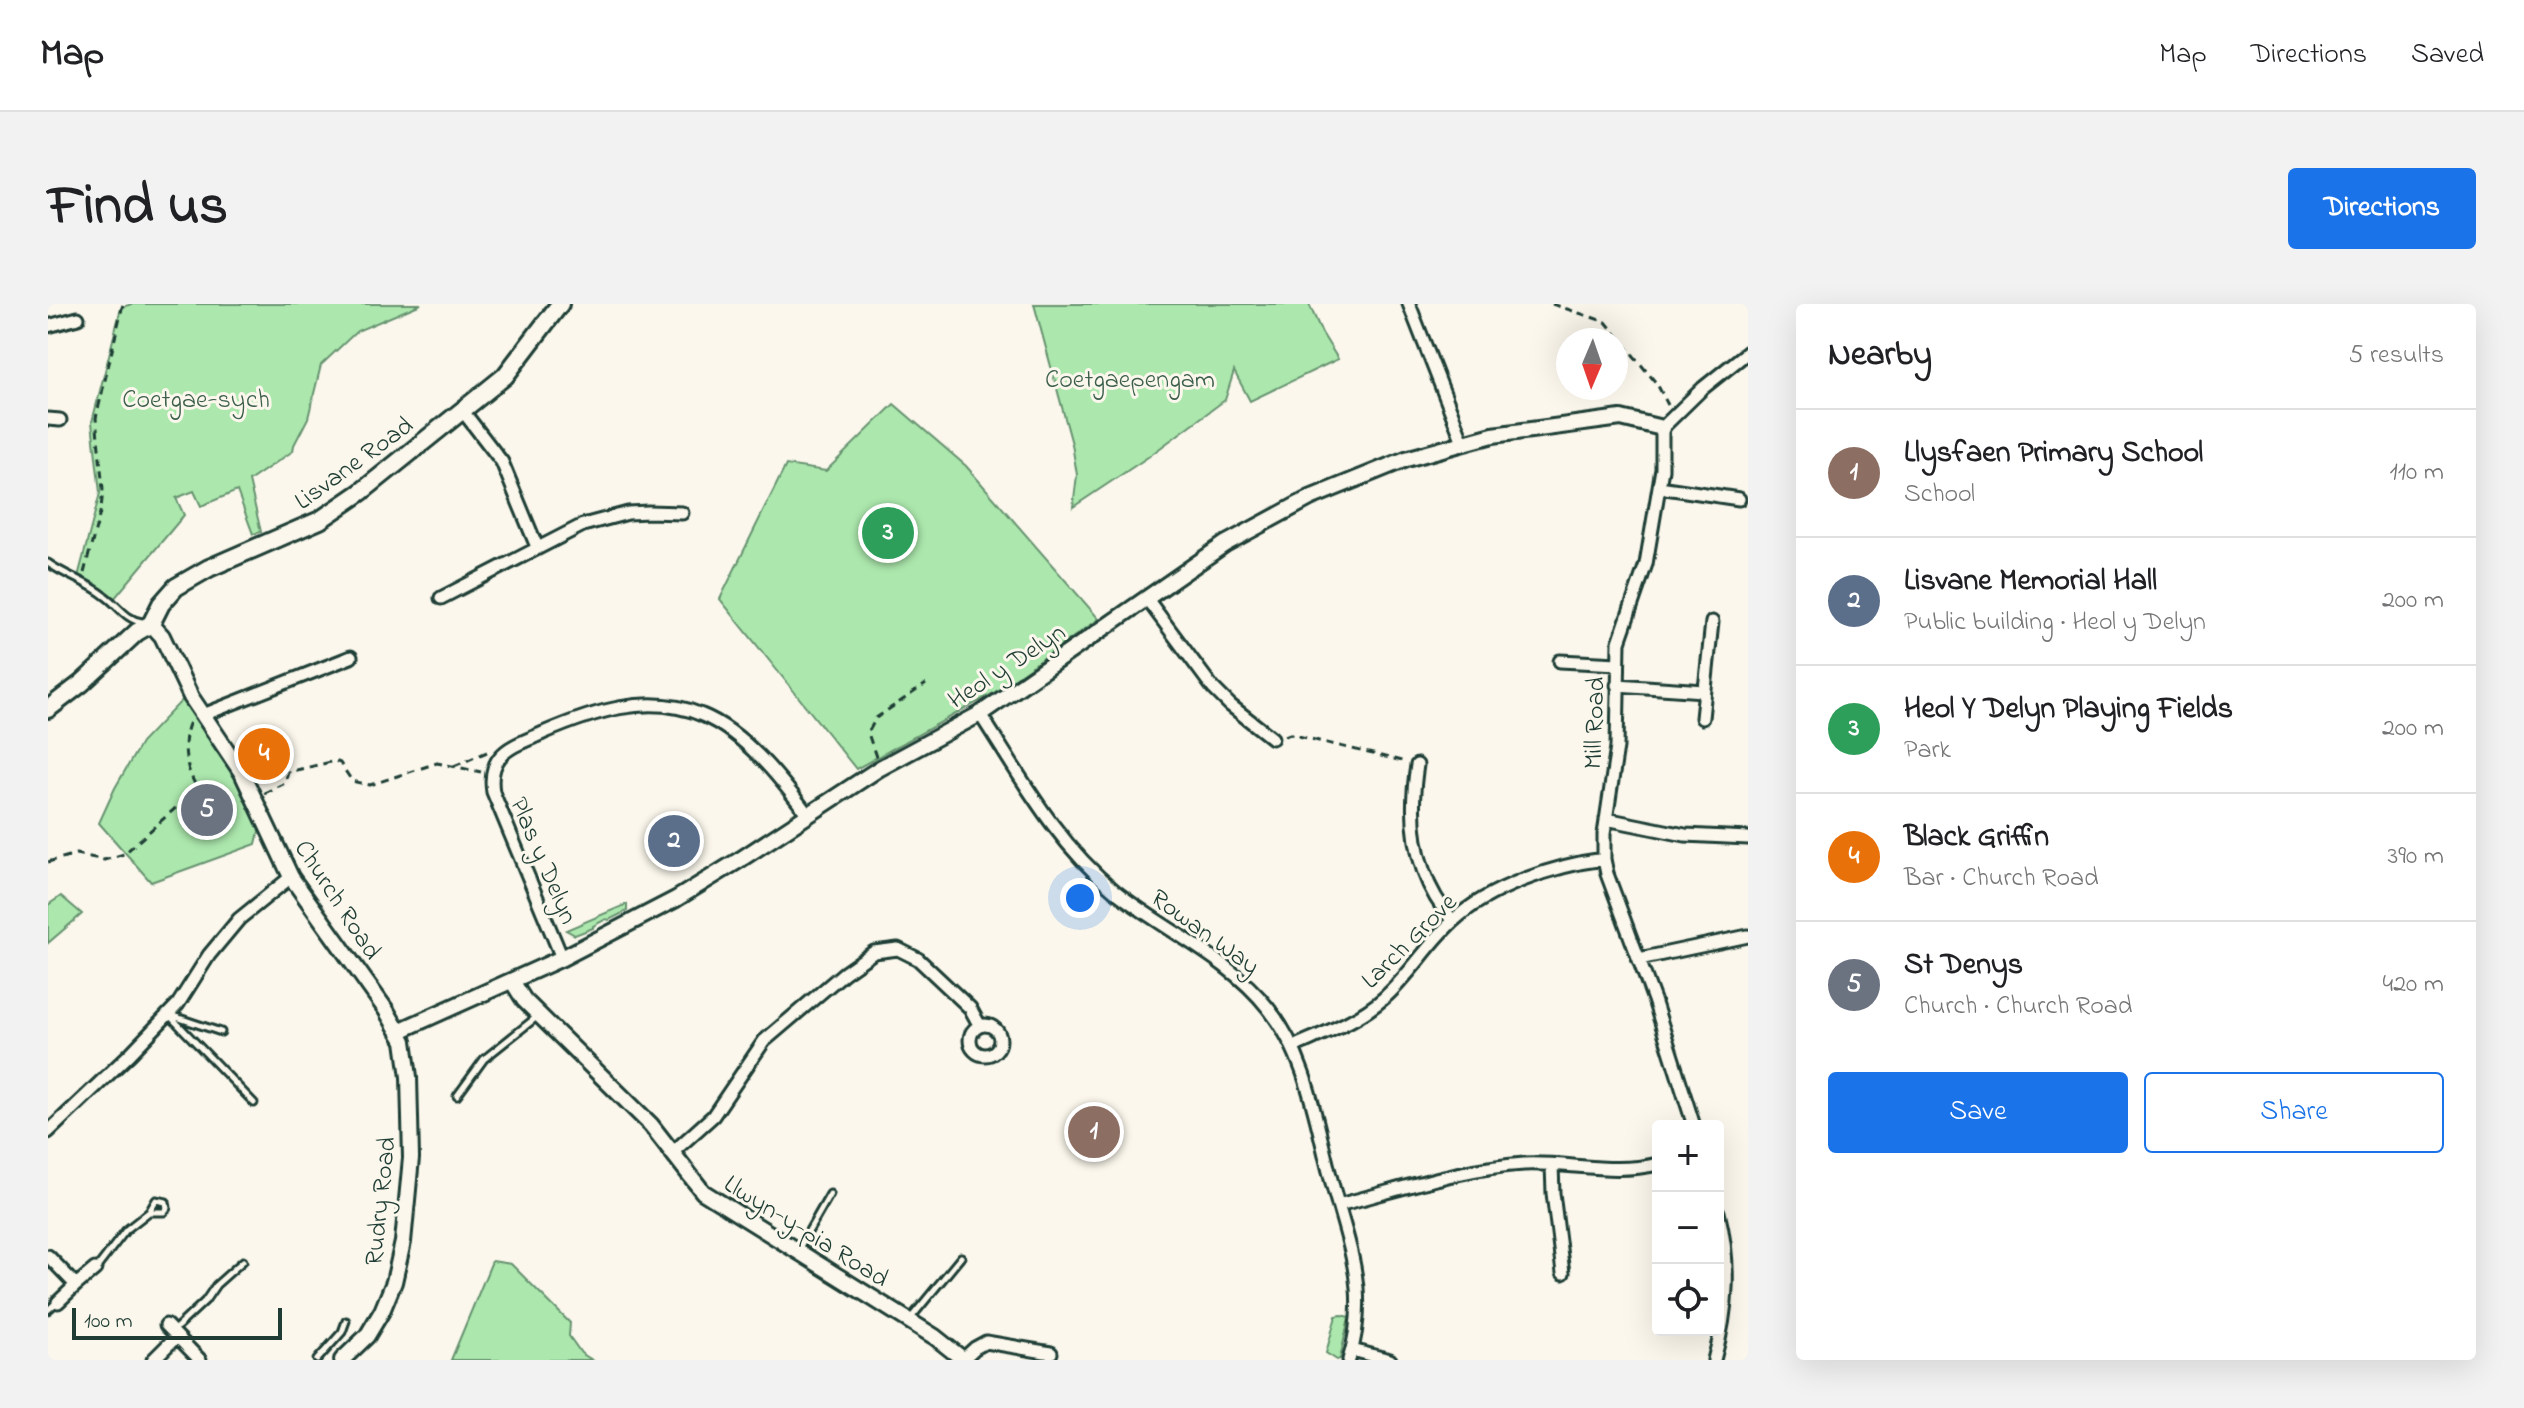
<!DOCTYPE html>
<meta charset="utf-8">
<style>
body{margin:0;font-family:"Indie Flower",sans-serif;background:#f2f2f2;color:#202124}
.controls{position:absolute;right:24px;bottom:24px;display:grid;overflow:hidden;border-radius:8px;box-shadow:0 8px 32px #0002}
.controls button{width:72px;height:72px;display:grid;place-items:center;padding:0;border:0;border-bottom:2px solid #e0e0e0;background:#fff;color:#202124;font:40px sans-serif}
.compass{position:absolute;left:1508px;top:24px;width:72px;height:72px;border-radius:50%;background:#fff;box-shadow:0 8px 32px #0002;rotate:182deg}
.scale{position:absolute;left:24px;bottom:20px;width:210px;box-sizing:border-box;padding-left:8px;border:4px solid #1f3d34;border-top:0;font-size:22px;line-height:28px;white-space:nowrap;color:#1f3d34;-webkit-text-stroke:6px #fbf7ec;paint-order:stroke}
.you{position:absolute;left:1032px;top:594px;width:28px;height:28px;margin:-20px;border:6px solid #fff;border-radius:50%;background:#1a73e8;box-shadow:0 0 0 12px #1a73e833}
.badge{display:grid;place-items:center;width:52px;height:52px;border-radius:50%;background:#1a73e8;color:#fff;font-size:26px;font-weight:700}
.pin{position:absolute;translate:-50% -50%;border:4px solid #fff;box-shadow:0 2px 8px #0006}
.list{margin:0;padding:0;list-style:none}
h2{display:flex;justify-content:space-between;align-items:center;height:104px;margin:0;padding:0 32px;font-size:34px}
h2 small{font-size:26px;font-weight:400;color:#757577}
.list li{display:grid;grid-template-columns:52px 1fr auto;gap:24px;align-items:center;box-sizing:border-box;height:128px;padding:0 32px;border-top:2px solid #e0e0e0}
.list b{display:block;font-size:30px;white-space:nowrap}
.list p{margin:0;font-size:26px;white-space:nowrap;color:#757577}
.list em{font-size:26px;font-style:normal;color:#757577}
.actions{display:flex;gap:16px;padding:24px 32px}
.actions a{flex:1;padding:18px 0;border:2px solid #1a73e8;border-radius:8px;text-align:center;font-size:28px;color:#1a73e8}
.actions .main{background:#1a73e8;color:#fff}
.icon{flex:none;width:44px;height:44px;fill:none;stroke:currentColor;stroke-width:2;stroke-linecap:round;stroke-linejoin:round}
.map{position:relative;flex:none;width:1700px;height:1056px;overflow:hidden;border-radius:8px}
header{display:flex;align-items:center;gap:48px;box-sizing:border-box;height:112px;padding:0 40px;background:#fff;border-bottom:2px solid #e0e0e0}
header strong{font-size:38px}
nav{display:flex;gap:44px;margin-inline-start:auto;font-size:28px}
.intro{display:flex;align-items:center;justify-content:space-between;box-sizing:border-box;height:192px;padding:0 48px}
h1{margin:0;font-size:56px}
.button{padding:20px 36px;border-radius:8px;background:#1a73e8;color:#fff;font-size:28px;font-weight:700}
main{display:flex;gap:48px;padding:0 48px}
aside{flex:1;background:#fff;border-radius:8px;box-shadow:0 8px 32px #0002}
.map>svg:first-child{display:block}
.green{fill:#ace8ad;stroke:#669270;stroke-width:2}
.lines{fill:none;stroke-linecap:round;stroke-linejoin:round}
.service-casing{stroke:#1f3d34;stroke-width:11}
.minor-casing{stroke:#1f3d34;stroke-width:17}
.tertiary-casing{stroke:#1f3d34;stroke-width:20}
.secondary-casing{stroke:#1f3d34;stroke-width:22}
.path{stroke:#1f3d34;stroke-width:3;stroke-dasharray:8 6;stroke-linecap:butt}
.service{stroke:#fbf7ec;stroke-width:5}
.minor{stroke:#fbf7ec;stroke-width:11}
.tertiary{stroke:#fbf7ec;stroke-width:14}
.secondary{stroke:#fbf7ec;stroke-width:16}
.labels{text-anchor:middle;stroke-width:6;stroke-linejoin:round;paint-order:stroke}
.park-label{font-size:26px;fill:#3b5f4c;stroke:#fbf7ec}
.street-label{font-size:26px;fill:#1f3d34;stroke:#fbf7ec}
</style>
<header>
<strong>Map</strong>
<nav><a>Map</a><a>Directions</a><a>Saved</a></nav>
</header>
<div class="intro"><h1>Find us</h1><a class="button">Directions</a></div>
<main>
<div class="map">
<svg width="1700" height="1056" viewBox="0 0 1700 1056">
<rect width="100%" height="100%" fill="#fbf7ec"/>
<filter id="ink" filterUnits="userSpaceOnUse"><feTurbulence type="fractalNoise" baseFrequency=".0125" numOctaves="2"/><feDisplacementMap in="SourceGraphic" scale="16" xChannelSelector="R" yChannelSelector="G"/><feConvolveMatrix kernelMatrix="1 2 1 2 8 2 1 2 1" color-interpolation-filters="sRGB"/></filter>
<g filter="url(#ink)">
<!-- green -->
<path class="green" d="M83 0H373L309 27 273 61 260 114 246 141 245 147 201 177 213 228 205 230 189 187 153 202 146 187 128 194 136 211 66 295 30 273 52 189 44 118 73 4Z
M986 0H1261L1274 29 1290 55 1202 97 1186 67 1177 96 1100 153 1025 203 1029 171 1024 140Z
M846 100 918 162 1051 315 946 389 808 465 672 295 738 161 778 167Z
M136 394 196 486 212 523 208 540 103 578 51 519 67 484 93 439Z
M13 592 34 610 0 639V601Z
M579 600V607L561 616 558 615 545 622V624L527 631 518 626Z
M444 957 463 960 522 1019 521 1032 533 1049 544 1056H403Z
M1293 1011 1301 1013 1292 1055 1289 1056 1278 1049 1288 1012Z"/>
<g class="lines">
<defs>
<path id="service" d="M0 259C18 272 40 278 57 292 70 301 78 316 94 318
M121 711 206 799
M125 712 173 728
M409 792 436 755 490 712
M751 944 782 890
M48 965 78 926 101 908 108 896 118 898 119 904 116 908H101
M0 1006 9 998
M863 1014 913 953
M125 1027 157 997 168 981 195 957
M269 1056 294 1028 298 1017"/>
<path id="minor" d="M1361 0 1415 138
M0 22 30 14
M414 106 454 158 489 243
M0 115 12 116
M1611 183 1691 195
M393 294 535 221 580 209 600 208 634 209
M1099 295 1165 384 1182 401 1224 434
M1512 357 1570 360
M1569 381 1656 387
M932 410C973 473 1008 539 1067 587 1117 627 1180 653 1220 704 1260 753 1268 820 1284 879 1293 913 1306 949 1309 984 1311 1009 1308 1033 1301 1056
M155 411 303 353
M1654 414 1664 318
M1369 461C1360 518 1366 573 1405 617
M1558 515 1637 531 1700 534
M514 654 445 488C443 476 444 463 452 453 462 441 480 436 495 429 544 408 601 388 654 411 696 428 733 475 760 511
M1591 655 1700 632
M922 736a15 15 0 1 1 30 0a15 15 0 1 1-30 0Z
M1245 743C1276 729 1310 717 1336 694 1362 671 1380 640 1405 617 1441 583 1508 561 1556 555
M1646 822 1606 696 1559 570 1556 555V530L1569 443 1571 338 1598 260 1614 165V124L1655 84 1700 48
M0 828 82 750 130 700 161 651 191 615 243 573
M625 848 665 812 716 737 796 669 826 648 850 645 870 655 922 704 932 722
M1504 861 1505 889 1515 969
M1290 901C1351 886 1413 864 1476 860 1521 858 1565 871 1610 860
M0 952 28 981 10 998
M28 981 47 965
M118 1021 152 1056
M1304 1046 1342 1056
M915 1055 927 1044 938 1038 1003 1049
M105 1056 128 1033
M1666 1056C1680 1005 1683 959 1670 908"/>
<path id="tertiary" d="M103 320 114 332 143 393 194 469 243 573 338 706 356 737 361 773 363 854 355 938 346 978 334 1007 319 1032 294 1056
M464 677 476 696 603 821 655 888 887 1033 916 1056
M351 727 514 654 628 595 693 555 832 464 932 410 1177 240 1262 194 1358 155 1445 131 1573 114 1614 124"/>
<path id="secondary" d="M0 405 34 379 89 328 103 320 113 300 128 283 161 264 272 216 313 188 457 72 512 0"/>
</defs>
<!-- service casing -->
<use href="#service" class="service-casing"/>
<!-- minor casing -->
<use href="#minor" class="minor-casing"/>
<!-- tertiary casing -->
<use href="#tertiary" class="tertiary-casing"/>
<!-- secondary casing -->
<use href="#secondary" class="secondary-casing"/>
<!-- path -->
<path class="path" d="M1504 0 1558 18 1609 80 1620 101
M36 269 53 205 55 185 48 114 75 0
M1237 432 1242 430 1358 458
M828 453 820 429 828 414 878 380
M406 462 439 448
M216 489 237 479 240 468 287 457 292 459 304 477 322 481 389 459 433 468
M0 558 28 550 56 556 76 550 150 484C137 467 133 437 142 418"/>
<!-- service -->
<use href="#service" class="service"/>
<!-- minor -->
<use href="#minor" class="minor"/>
<!-- tertiary -->
<use href="#tertiary" class="tertiary"/>
<!-- secondary -->
<use href="#secondary" class="secondary"/>
</g>
</g>
<g class="labels">
<!-- park labels -->
<g class="park-label">
<text x="1082" y="83">Coetgaepengam</text>
<text x="148" y="103">Coetgae-sych</text>
</g>
<!-- street labels -->
<g class="street-label">
<text transform="translate(305 158) rotate(-36)" y="9">Lisvane Road</text>
<text transform="translate(958 361) rotate(-33)" y="9">Heol y Delyn</text>
<text transform="translate(1545 419) rotate(-88)" y="9">Mill Road</text>
<text transform="translate(497 556) rotate(67)" y="9">Plas y Delyn</text>
<text transform="translate(291 595) rotate(57)" y="9">Church Road</text>
<text transform="translate(1158 627) rotate(36)" y="9">Rowan Way</text>
<text transform="translate(1360 636) rotate(-45)" y="9">Larch Grove</text>
<text transform="translate(331 897) rotate(-84)" y="9">Rudry Road</text>
<text transform="translate(759 926) rotate(32)" y="9">Llwyn-y-pia Road</text>
</g>
</g>
</svg>
<div class="controls">
<button>+</button>
<button>−</button>
<button><svg class="icon" aria-label="locate" viewBox="0 0 24 24"><circle cx="12" cy="12" r="6"/><path d="M12 2v4M12 18v4M2 12h4M18 12h4"/></svg></button>
</div>
<svg class="compass" viewBox="-18 -18 36 36"><path d="M0-13l5 13h-10z" fill="#e53935"/><path d="M0 13l5-13h-10z" fill="#757577"/></svg>
<div class="scale">100 m</div>
<div class="you"></div>
<div class="pin badge" style="left:1046px;top:828px;background:#8d6e63">1</div>
<div class="pin badge" style="left:626px;top:537px;background:#5c6f8a">2</div>
<div class="pin badge" style="left:840px;top:229px;background:#2e9e5b">3</div>
<div class="pin badge" style="left:216px;top:450px;background:#e8710a">4</div>
<div class="pin badge" style="left:159px;top:506px;background:#6b7280">5</div>
</div>
<aside>
<h2>Nearby<small>5 results</small></h2>
<ul class="list">
<li><span class="badge" style="background:#8d6e63">1</span><div><b>Llysfaen Primary School</b><p>School</p></div><em>110 m</em></li>
<li><span class="badge" style="background:#5c6f8a">2</span><div><b>Lisvane Memorial Hall</b><p>Public building · Heol y Delyn</p></div><em>200 m</em></li>
<li><span class="badge" style="background:#2e9e5b">3</span><div><b>Heol Y Delyn Playing Fields</b><p>Park</p></div><em>200 m</em></li>
<li><span class="badge" style="background:#e8710a">4</span><div><b>Black Griffin</b><p>Bar · Church Road</p></div><em>390 m</em></li>
<li><span class="badge" style="background:#6b7280">5</span><div><b>St Denys</b><p>Church · Church Road</p></div><em>420 m</em></li>
</ul>
<div class="actions"><a class="main">Save</a><a>Share</a></div>
</aside>
</main>
